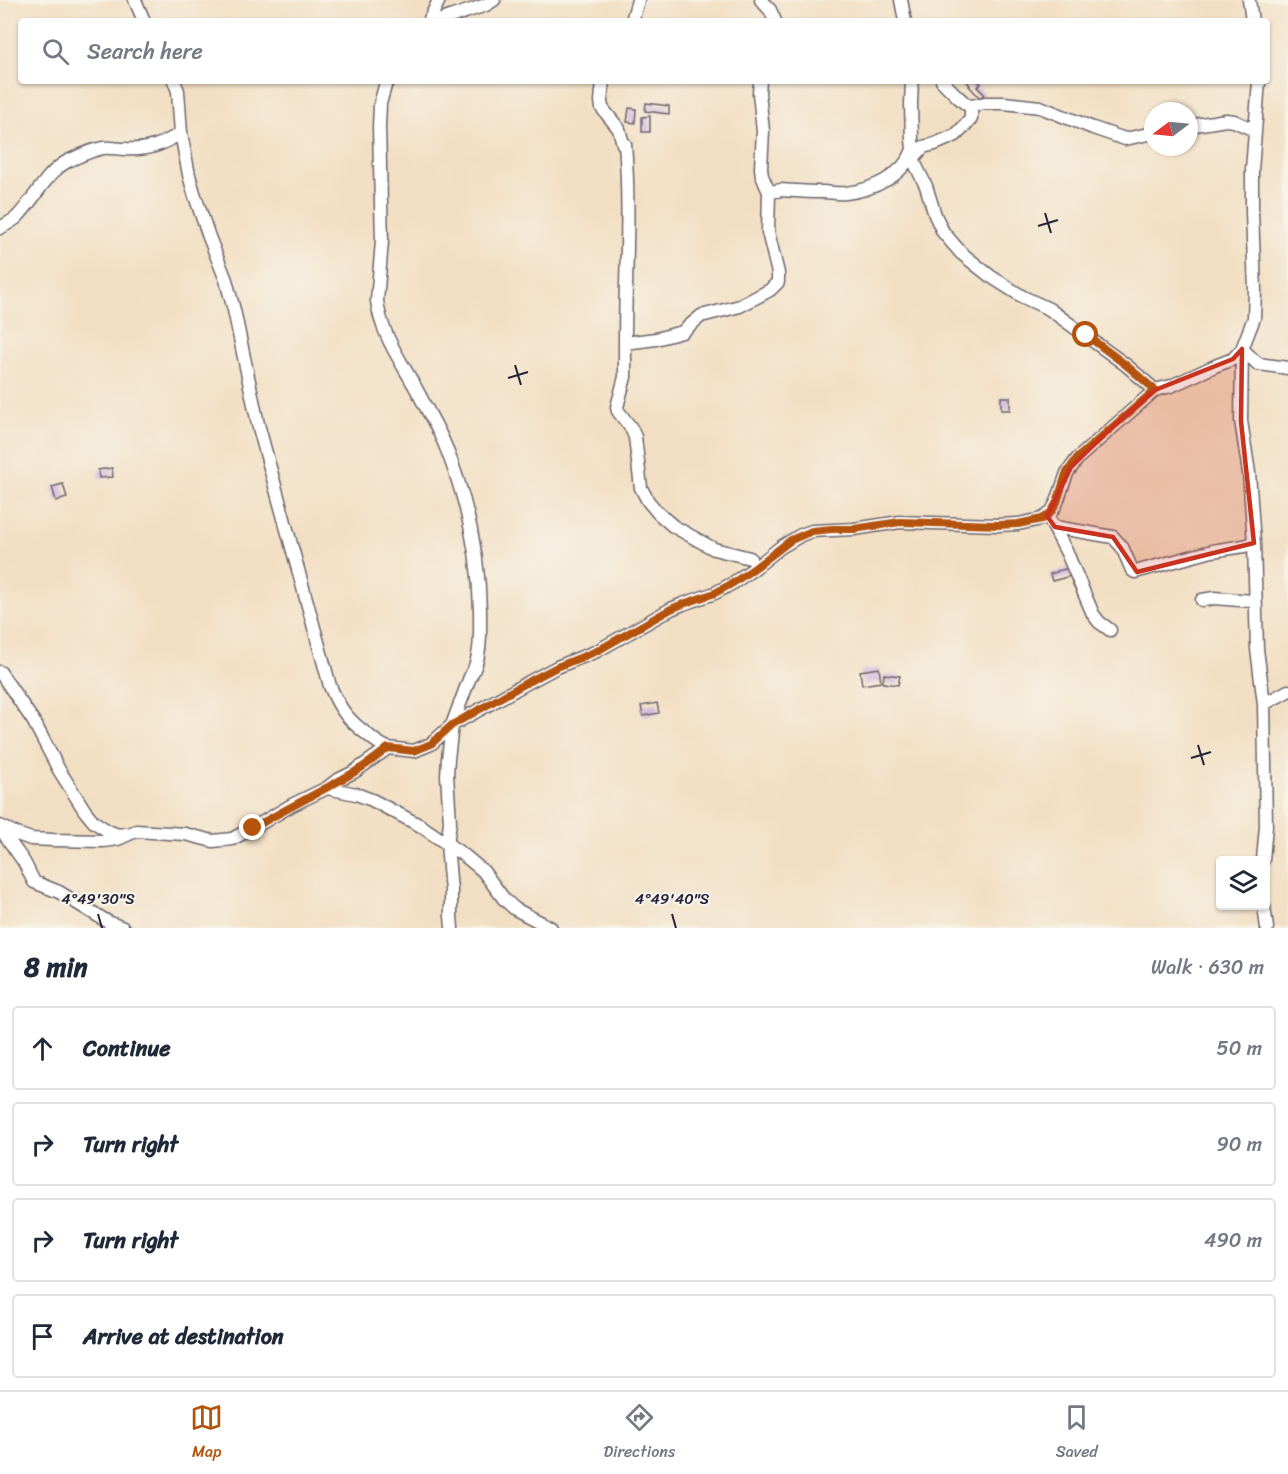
<!DOCTYPE html>
<meta charset="utf-8">
<style>
body{margin:0;font-family:Sriracha,sans-serif;background:#f6f6f7;color:#1f2937}
.controls{position:absolute;right:18px;bottom:18px;display:grid;overflow:hidden;border-radius:6px;box-shadow:0 2px 4px #0004}
.controls button{width:54px;height:54px;display:grid;place-items:center;padding:0;border:0;border-bottom:2px solid #e0e1e3;background:#fff;color:#1f2937;font:30px sans-serif}
.compass{position:absolute;left:1144px;top:102px;width:54px;height:54px;border-radius:50%;background:#fff;box-shadow:0 2px 4px #0004;rotate:254deg}
.stop{position:absolute;width:18px;height:18px;margin:-14px;border:4px solid #b45309;border-radius:50%;background:#fff}
.stop.end{background:#b45309;border-color:#fff;box-shadow:0 2px 6px #0008}
.list{margin:0;padding:0;list-style:none}
h2{display:flex;justify-content:space-between;align-items:center;height:78px;margin:0;padding:0 24px;font-size:26px}
h2 small{font-size:20px;font-weight:400;color:#747a83}
.list li{display:grid;grid-template-columns:39px 1fr auto;gap:18px;align-items:center;box-sizing:border-box;height:84px;margin:0 12px 12px;padding:0 12px;border:2px solid #e0e1e3;border-radius:6px}
.list b{display:block;font-size:22px;white-space:nowrap}
.list em{font-size:20px;font-style:normal;color:#747a83}
.icon{flex:none;width:33px;height:33px;fill:none;stroke:currentColor;stroke-width:2;stroke-linecap:round;stroke-linejoin:round}
.map{position:relative;flex:none;width:1288px;height:928px;overflow:hidden}
.search{position:absolute;background:#fff;box-shadow:0 2px 4px #0004;left:18px;right:18px;top:18px;height:66px;display:flex;align-items:center;gap:15px;box-sizing:border-box;padding:0 21px;border-radius:6px;color:#747a83;font-size:22px}
.sheet{height:462px;background:#fff}
nav{display:flex;justify-content:space-around;align-items:center;box-sizing:border-box;height:84px;border-top:2px solid #e0e1e3;background:#fff;font-size:16px;color:#747a83}
nav a{display:grid;justify-items:center;gap:3px}
nav .on{color:#b45309}
.map>svg:first-child{display:block}
.building{fill:#cdb2da}
.lines{fill:none;stroke-linecap:round;stroke-linejoin:round}
.minor-casing{stroke:#6b646b;stroke-width:15}
.minor{stroke:#fff;stroke-width:12}
.route{stroke:#b45309;stroke-width:8}
.marked{fill:#c8321e;fill-opacity:0.2;stroke:#c8321e;stroke-width:4.5;stroke-linejoin:round}
.ticks{fill:none;stroke:#22223b;stroke-width:2}
.ticks-label{font-size:15px;text-anchor:middle;fill:#22223b;stroke:#f7f3e8;stroke-width:4.5;stroke-linejoin:round;paint-order:stroke}
</style>
<div class="map">
<svg width="1288" height="928" viewBox="0 0 1288 928">
<rect width="100%" height="100%" fill="#f7f3e8"/>
<filter id="ink" filterUnits="userSpaceOnUse"><feTurbulence type="fractalNoise" baseFrequency=".0167" numOctaves="2"/><feDisplacementMap in="SourceGraphic" scale="12" xChannelSelector="R" yChannelSelector="G"/><feConvolveMatrix kernelMatrix="1 2 1 2 8 2 1 2 1" color-interpolation-filters="sRGB"/></filter>
<filter id="wash" filterUnits="userSpaceOnUse"><feTurbulence type="fractalNoise" baseFrequency=".008" numOctaves="4" result="noise"/><feDisplacementMap in="SourceGraphic" scale="24" xChannelSelector="R" yChannelSelector="G"/><feGaussianBlur stdDeviation="1.35" result="paint"/><feColorMatrix in="noise" values="0 0 0 0 0 0 0 0 0 0 0 0 0 0 0 0 0 1.4 0 .05"/><feComposite in="paint" operator="in"/></filter>
<g filter="url(#wash)">
<rect width="100%" height="100%" fill="#f2dfc3"/>
<g id="blocks">
<!-- building -->
<path class="building" d="M966 81H978L981 84 977 87 984 94 980 98 969 86 970 85Z
M646 103 669 106V114L645 111Z
M629 108 636 109 635 123 627 122Z
M650 116V132H642V117Z
M1001 397H1010V410H1001Z
M112 468 113 477 99 478 98 470Z
M63 484 67 498 56 501 52 487Z
M1070 568 1071 576 1052 581 1050 574 1057 572V571Z
M879 668 881 682 862 685 860 671Z
M884 674 900 676 898 685 883 683Z
M657 703 659 713 643 716 641 706Z"/>
</g>
</g>
<g filter="url(#ink)">
<use href="#blocks" fill-opacity="0" stroke="#6b646b" stroke-width="1.5"/>
<g class="lines">
<defs>
<path id="minor" d="M135 0 144 21
M761 0 770 10 775 21
M901 0 905 21
M1249 0 1252 21
M429 21 439 0
M438 21 486 5 494 0
M632 21 638 0
M174 81 178 91 181 133 189 175 194 193 209 237 226 280 234 310 258 424 330 686C340 710 348 720 368 735 375 741 380 745 388 748
M388 81 385 86 380 104 379 127 382 241 377 301C381 336 404 365 420 396 428 412 438 428 445 445 466 497 479 553 480 610 480 631 482 658 470 677L452 725 448 759 447 775 450 822 447 844 451 891V916L452 928
M603 81 601 101 602 108 619 129 623 144H625C631 217 624 290 625 362V377L617 407 618 411 631 428 635 437 641 488 648 501 658 513 673 526 714 549 750 558
M912 81 911 104 912 140 915 164 926 186 935 215 943 232 961 253 990 276 1023 297 1049 309 1126 365 1155 390
M942 81 958 97 966 104 971 106 985 103H1004L1040 107 1093 128 1125 139 1153 133
M1259 81 1252 170V212L1255 290 1254 318 1242 349 1241 421 1249 473 1254 543 1257 649 1264 704 1266 826 1263 860
M1189 126 1226 120 1234 121 1254 130
M769 190 771 192 781 190C795 191 808 192 823 192 830 192 838 194 846 193 873 190 903 176 913 150L917 154 923 147 935 144 956 135 971 119V106
M0 228C5 225 11 222 16 218 34 201 45 173 68 161 79 156 91 150 103 148 110 147 118 149 125 149 147 151 164 144 181 133
M625 343 656 339 682 332 701 316 740 306 770 290 778 282V273L768 232 769 192 762 176 761 168 763 131 759 93 760 81
M1051 522 1067 553 1093 614 1099 622 1110 630
M1055 527 1113 537 1122 547 1132 570 1135 572 1212 551 1244 546 1254 543
M1202 600 1214 598 1253 601 1255 596
M0 672 34 722 59 770 85 811 94 822 108 831 118 835 125 834
M1264 704 1288 691
M327 788 356 794 372 800 421 826 465 856 483 871 504 899 515 909 551 928
M0 826 17 834 31 839 53 840 103 841 118 839 136 831 185 834 213 841 232 839 253 828 292 805 327 788 336 781 354 772 388 748 414 751 431 744 452 725 527 683 557 667 597 651 671 609 683 604 715 593 733 583 756 567 781 547 801 535 812 531 854 529 900 522 998 525 1018 524 1042 519 1047 516 1052 511 1057 502 1067 473 1078 458 1155 390 1171 386 1215 366 1233 359 1242 349 1258 364 1288 368
M0 828 24 862 34 882 59 892 108 922 123 928
M1264 906 1267 928"/>
</defs>
<!-- minor casing -->
<use href="#minor" class="minor-casing"/>
<!-- minor -->
<use href="#minor" class="minor"/>
</g>
</g>
<g class="lines" filter="url(#ink)">
<!-- route -->
<path class="route" d="M253 828C286 809 320 792 353 773 365 766 377 757 388 748L414 751 431 744 452 725 526 683 557 667 597 651 671 609 683 604 715 593 733 583 756 567 791 540 812 531 832 529H854L900 522 998 525 1018 524 1042 519 1047 516 1052 511 1057 502 1066 474 1077 458 1155 390 1126 365 1086 335"/>
</g>
<!-- marked area -->
<path class="marked" d="M1242 349 1241 421 1254 543 1137 572 1113 537 1055 527 1047 516 1071 467 1110 429 1155 390 1233 359Z"/>
<!-- ticks -->
<path class="ticks" d="M1045 213 1051 233M1038 226 1058 220M515 365 521 385M508 378 528 372M1198 745 1204 765M1191 758 1211 752M98 914 102 928M672 914 676 928"/>
<g class="ticks-label">
<text x="98" y="904">4°49'30"S</text>
<text x="672" y="904">4°49'40"S</text>
</g>
</svg>
<div class="controls">
<button><svg class="icon" aria-label="layers" viewBox="0 0 24 24"><path d="M12 4l9 5-9 5-9-5zM3 14l9 5 9-5"/></svg></button>
</div>
<svg class="compass" viewBox="-18 -18 36 36"><path d="M0-13l5 13h-10z" fill="#e53935"/><path d="M0 13l5-13h-10z" fill="#747a83"/></svg>
<div class="stop" style="left:1086px;top:335px"></div>
<div class="stop end" style="left:253px;top:828px"></div>
<div class="search"><svg class="icon" aria-label="search" viewBox="0 0 24 24"><circle cx="10" cy="10" r="6"/><path d="M15 15l6 6"/></svg>Search here</div>
</div>
<section class="sheet">
<h2>8 min<small>Walk · 630 m</small></h2>
<ul class="list">
<li><svg class="icon" aria-label="ahead" viewBox="0 0 24 24"><path d="M12 20V5M6 11l6-6 6 6"/></svg><div><b>Continue</b></div><em>50 m</em></li>
<li><svg class="icon" aria-label="right" viewBox="0 0 24 24"><path d="M7 20v-9h11M14 6l5 5-5 5"/></svg><div><b>Turn right</b></div><em>90 m</em></li>
<li><svg class="icon" aria-label="right" viewBox="0 0 24 24"><path d="M7 20v-9h11M14 6l5 5-5 5"/></svg><div><b>Turn right</b></div><em>490 m</em></li>
<li><svg class="icon" aria-label="arrive" viewBox="0 0 24 24"><path d="M6 21V4h12l-3 4 3 4H6"/></svg><div><b>Arrive at destination</b></div></li>
</ul>
</section>
<nav>
<a class="on"><svg class="icon" aria-label="map" viewBox="0 0 24 24"><path d="M3 6l6-2 6 2 6-2v14l-6 2-6-2-6 2zM9 4v14M15 6v14"/></svg>Map</a>
<a><svg class="icon" aria-label="directions" viewBox="0 0 24 24"><path d="M12 3l9 9-9 9-9-9zM9 14v-3h6M13 9l2 2-2 2"/></svg>Directions</a>
<a><svg class="icon" aria-label="saved" viewBox="0 0 24 24"><path d="M7 4h10v16l-5-4-5 4z"/></svg>Saved</a>
</nav>
